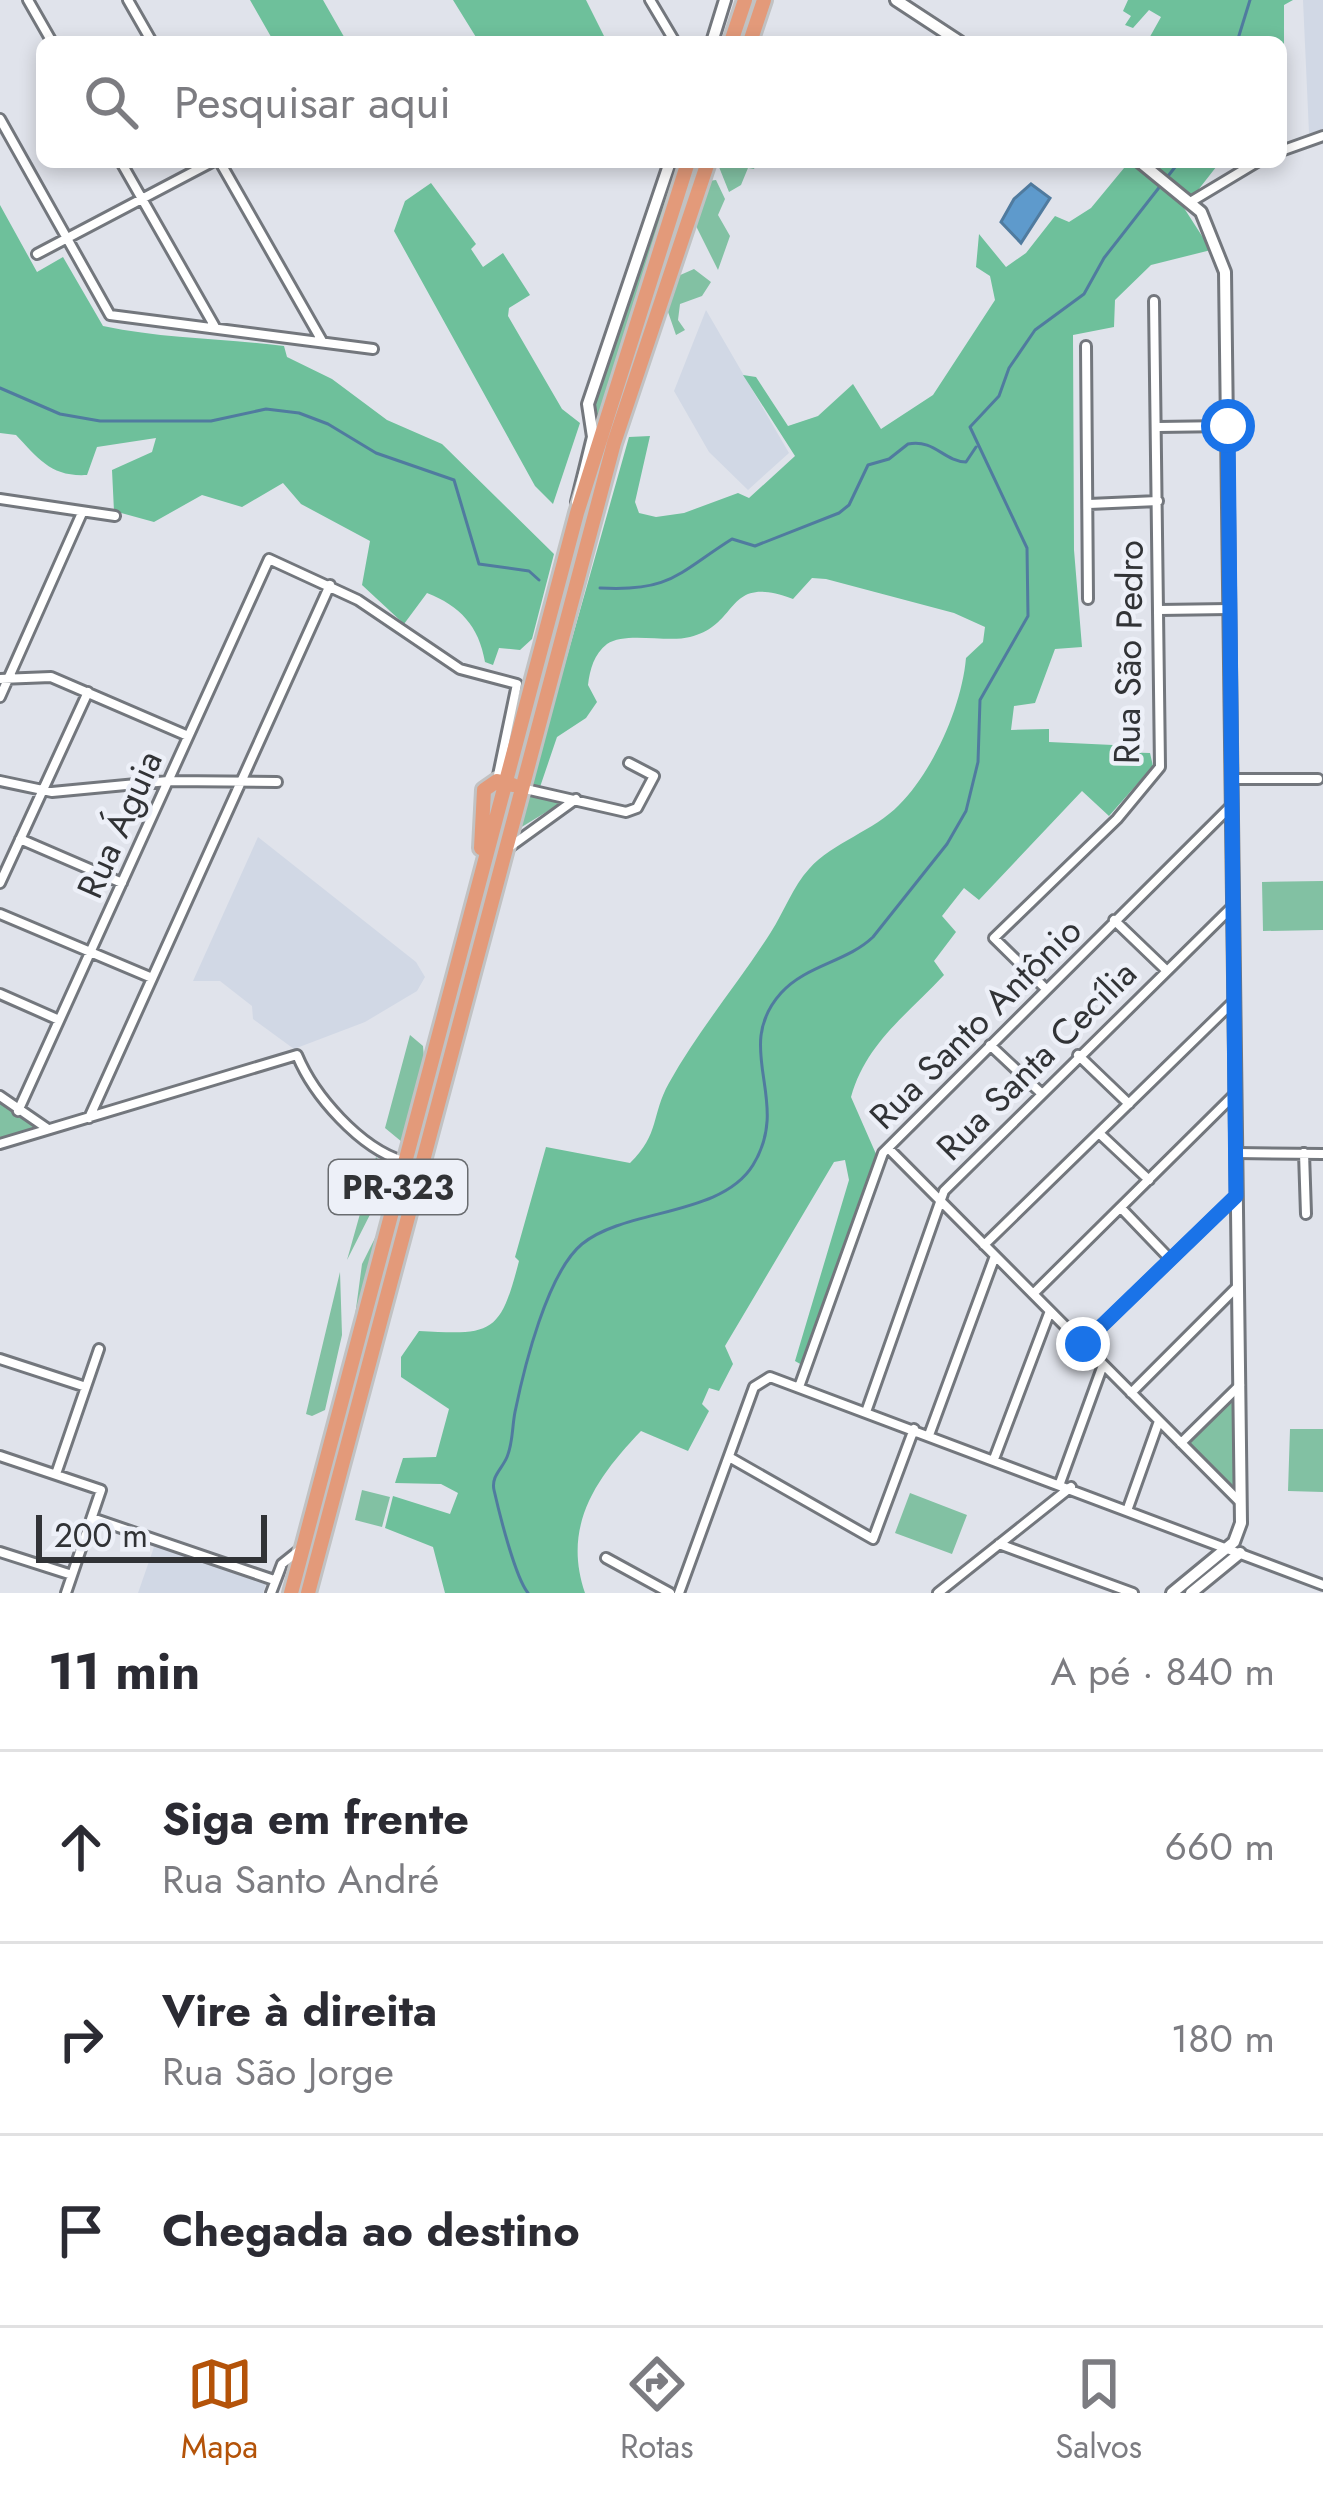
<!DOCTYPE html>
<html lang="pt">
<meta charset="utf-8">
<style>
body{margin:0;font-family:Jost,sans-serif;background:#f2f2f3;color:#2b2b33}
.scale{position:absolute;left:36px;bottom:30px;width:231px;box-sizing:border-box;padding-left:12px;border:6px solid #313336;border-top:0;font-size:33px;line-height:42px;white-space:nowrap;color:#313336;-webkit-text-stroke:9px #edf0f8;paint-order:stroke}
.stop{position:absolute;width:36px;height:36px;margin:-27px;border:9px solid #1a73e8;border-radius:50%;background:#fff}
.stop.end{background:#1a73e8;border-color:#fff;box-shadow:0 3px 12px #0008}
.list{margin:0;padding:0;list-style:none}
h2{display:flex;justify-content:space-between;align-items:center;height:156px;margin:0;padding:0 48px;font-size:51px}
h2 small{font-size:39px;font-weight:400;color:#7c7c81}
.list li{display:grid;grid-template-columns:78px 1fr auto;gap:36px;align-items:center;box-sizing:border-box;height:192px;padding:0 48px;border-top:3px solid #e1e1e2}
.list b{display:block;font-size:45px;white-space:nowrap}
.list p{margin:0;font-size:39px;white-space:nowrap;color:#7c7c81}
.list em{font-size:39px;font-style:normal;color:#7c7c81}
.icon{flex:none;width:66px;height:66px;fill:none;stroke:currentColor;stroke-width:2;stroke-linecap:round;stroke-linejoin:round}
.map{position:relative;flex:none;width:1323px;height:1593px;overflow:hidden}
.search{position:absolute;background:#fff;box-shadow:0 6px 18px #0003;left:36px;right:36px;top:36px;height:132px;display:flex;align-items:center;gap:30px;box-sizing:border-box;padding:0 42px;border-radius:18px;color:#7c7c81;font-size:45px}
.sheet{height:732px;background:#fff}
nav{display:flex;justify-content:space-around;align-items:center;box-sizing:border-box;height:168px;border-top:3px solid #e1e1e2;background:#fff;font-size:33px;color:#7c7c81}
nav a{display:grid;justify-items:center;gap:6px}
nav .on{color:#b45309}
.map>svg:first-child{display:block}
.built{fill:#d1d8e5}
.green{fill:#82c1a3}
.forest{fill:#6ec09b}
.water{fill:#5e9acc;stroke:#507b9f;stroke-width:3}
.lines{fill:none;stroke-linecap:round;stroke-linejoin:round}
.stream{stroke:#507b9f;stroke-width:3}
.minor-casing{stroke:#73777d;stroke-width:14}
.tertiary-casing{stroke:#73777d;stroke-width:16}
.trunk-casing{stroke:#c1c2c3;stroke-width:20}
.minor{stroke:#fff;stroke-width:8}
.tertiary{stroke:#fff;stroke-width:10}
.trunk{stroke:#e39a7a;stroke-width:14}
.route{stroke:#1a73e8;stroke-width:15}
.labels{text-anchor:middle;stroke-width:9;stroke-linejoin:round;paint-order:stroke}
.shield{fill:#edf0f8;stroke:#696c70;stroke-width:3}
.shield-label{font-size:33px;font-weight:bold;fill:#313336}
.street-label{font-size:36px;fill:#313336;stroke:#edf0f8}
</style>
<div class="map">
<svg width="1323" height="1593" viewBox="0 0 1323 1593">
<rect width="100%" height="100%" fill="#e0e3eb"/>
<!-- built -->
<path class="built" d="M1303 0H1323V132L1309 133Z
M706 310 789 453 748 490 709 452 674 391Z
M258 837 416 962 425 977 417 991 365 1022 294 1049 253 1019 252 1006 220 981H193Z
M154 1547 267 1580 263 1593H138Z"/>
<!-- green -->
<path class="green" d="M675 162H684L597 425 592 407Z
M694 162H698L516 779 589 491Z
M717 162H757L754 169 748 168 741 185 729 192Z
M716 180 725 199 718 215 730 236 718 270 695 224 708 181Z
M694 269 711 282 702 296 680 304 678 320 685 330 676 335 667 309 678 276Z
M507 795 482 930 305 1593H298Z
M528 796 566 800 520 828Z
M1323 881V930L1263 931 1262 882Z
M410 1035 423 1046 424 1058 402 1142 385 1128Z
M0 1100 40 1129 0 1141Z
M376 1157 388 1171 387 1181 347 1260Z
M380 1228 353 1331 362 1264Z
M340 1272 342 1335 325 1410 312 1416 306 1414Z
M1233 1397 1234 1490 1187 1442Z
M1290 1429H1323V1492L1288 1491Z
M362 1490 390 1497 382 1527 355 1520Z
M910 1493 967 1515 952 1554 895 1533Z"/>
<!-- forest -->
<path class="forest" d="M250 0H323L347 42H274Z
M453 0H586L607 42H479Z
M1128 0H1293L1284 5V65L1281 42H1147L1161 17 1149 10 1133 28 1125 25 1131 16 1123 11Z
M1129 162H1220L1184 208 1211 250 1151 265 1115 300 1114 327 1073 335 1074 550 1082 647 1055 649 1035 703 1014 706 1011 730 1049 729V742L1113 745 1114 752 1150 753 1153 766 1109 816 1082 791 979 900 964 888 942 916 956 932 934 961 944 975C907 1015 866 1043 851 1097L876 1154 802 1365 795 1361 849 1180 845 1160 834 1162 725 1346 733 1364 719 1391 709 1388 702 1404 709 1411 688 1451 641 1431C596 1478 562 1526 585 1593H445L433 1547 385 1528 393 1496 450 1514 458 1493 441 1484 395 1483 403 1458 436 1457 449 1409 401 1377V1357L419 1331C492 1335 500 1335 519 1261L515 1257 546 1147 630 1163C660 1134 651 1115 669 1083 699 1029 738 984 771 932 784 912 793 886 809 869 833 842 874 831 899 805 934 770 962 705 966 658L983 642 985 627 954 613 826 579 812 578 793 599C724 573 741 625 690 637 667 643 626 631 607 644 594 654 590 669 588 685L597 702 586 718 557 737 540 787 531 784 629 437 650 436 635 502 639 513 656 517 684 513 738 493 749 498 795 456 743 375 756 377 788 426 818 416 853 384 881 429 933 395 995 300 990 276 976 267 979 234 1006 267 1026 253 1055 216 1069 222 1091 208Z
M431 183 476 244 471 249 483 267 503 253 530 295 509 308 508 316 562 409 580 423 553 504 535 486 394 231 405 201Z
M0 205 37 272 63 257 103 326C164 339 222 338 284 346L287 357 332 379 387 420 442 444 554 554 532 639 520 650 499 648 493 665 485 662C479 626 460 606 427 593L404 624 362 585 370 541 301 504 283 483 242 507 202 495 154 522 114 511 112 470 152 452 156 438 97 447 87 475C51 477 39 459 16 435L0 433Z"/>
<!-- water -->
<path class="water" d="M1031 184 1050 198 1021 243 1001 222 1014 199Z"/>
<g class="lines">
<!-- stream -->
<path class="stream" d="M1237 42 1250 0
M0 388 60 414 100 421H211L266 409 299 413 328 424 376 453 454 480 479 564 529 571 539 580
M600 588C671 592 678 573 732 539L755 546 839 513 849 505 868 465 889 459 908 444C935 439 943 461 966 462L976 447
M528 1593C515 1577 499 1512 494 1490 491 1476 502 1469 507 1457 513 1443 512 1427 515 1412 524 1368 547 1273 582 1244 626 1208 721 1217 753 1165 793 1100 731 1049 781 993 806 965 847 962 873 937L947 844 966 811 978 762 980 700 1028 616 1027 548 970 427 999 396 1009 368 1035 330 1084 294 1104 258 1179 162"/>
<defs>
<path id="minor" d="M28 0 52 42
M128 0 152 42
M650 0 675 42
M0 119 110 315 373 349
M1281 151 1323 136
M121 162 215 327
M220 162 322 341
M1192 201 1257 162
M37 254 212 162
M1086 346 1088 599
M1158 427 1228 426
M0 499 115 516
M1089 504 1158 501
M1159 610 1229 609
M0 679 51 677 188 736
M0 697 82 513
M1231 779H1318
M0 781 52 792 168 781 277 782
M521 788 626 812 637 808 654 776 629 763
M20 839 122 883
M511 846 576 799
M0 883 88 692
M0 914 152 978
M1114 920 1165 969
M1046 989 994 938 1117 819 1160 767 1154 301
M0 994 59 1020
M990 1045 1041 1093
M1078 1055 1129 1104
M0 1096 48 1129
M18 1111 269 559 358 600 460 669 517 684 497 780
M89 1118 330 585
M1100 1134 1149 1180
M0 1144 297 1055C314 1096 360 1148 403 1161
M888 1148 1239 1501
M1236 1153 1323 1154
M1304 1153 1306 1214
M1121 1208 1169 1258
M984 1245 1233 1002
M1033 1294 1233 1096
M1083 1344 1236 1196
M0 1359 86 1387
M799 1387 883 1153 1231 806
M1131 1393 1236 1288
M866 1412 944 1191 1232 907
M929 1435 995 1256
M1181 1443 1240 1385
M0 1456 101 1490 66 1593
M729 1457 873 1539 914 1429
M994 1459 1050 1311
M56 1474 99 1349
M1060 1483 1103 1365
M1128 1508 1159 1421
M92 1518 274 1580
M999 1544 1133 1593
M0 1552 72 1575
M606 1558 670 1593
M271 1593 282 1564 302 1548
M679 1593 754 1387 770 1377 1323 1585
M938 1593 1071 1487"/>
<path id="tertiary" d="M896 0 960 42
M712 42 725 0
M1140 162 1201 212 1225 272 1241 1523 1234 1542 1172 1593
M577 502 593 437 588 404 670 162
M1191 1593 1240 1553"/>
<path id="trunk" d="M731 42 745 0
M750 42 764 0
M481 848 484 790 497 781 513 785
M291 1593 577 513 688 162
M308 1593 614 443 708 162"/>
</defs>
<!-- minor casing -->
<use href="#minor" class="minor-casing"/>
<!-- tertiary casing -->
<use href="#tertiary" class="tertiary-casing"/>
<!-- trunk casing -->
<use href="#trunk" class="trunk-casing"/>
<!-- minor -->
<use href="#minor" class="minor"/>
<!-- tertiary -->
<use href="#tertiary" class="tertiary"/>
<!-- trunk -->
<use href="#trunk" class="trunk"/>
</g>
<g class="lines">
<!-- route -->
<path class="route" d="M1083 1344 1236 1196 1228 426"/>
</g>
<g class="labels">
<!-- shield labels -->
<rect class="shield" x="329" y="1160" width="138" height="54" rx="9"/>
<g class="shield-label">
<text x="398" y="1199">PR-323</text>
</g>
<!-- street labels -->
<g class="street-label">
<text transform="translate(1128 652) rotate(-89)" y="13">Rua São Pedro</text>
<text transform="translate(119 824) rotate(-66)" y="13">Rua Águia</text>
<text transform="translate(975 1023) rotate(-45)" y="13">Rua Santo Antônio</text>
<text transform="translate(1036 1060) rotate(-45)" y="13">Rua Santa Cecília</text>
</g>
</g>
</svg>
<div class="scale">200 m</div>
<div class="stop" style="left:1228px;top:426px"></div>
<div class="stop end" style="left:1083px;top:1344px"></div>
<div class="search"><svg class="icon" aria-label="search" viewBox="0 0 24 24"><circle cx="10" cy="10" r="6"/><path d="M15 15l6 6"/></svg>Pesquisar aqui</div>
</div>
<section class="sheet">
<h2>11 min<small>A pé · 840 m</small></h2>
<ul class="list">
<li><svg class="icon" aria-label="ahead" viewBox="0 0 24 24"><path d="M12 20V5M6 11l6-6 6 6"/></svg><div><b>Siga em frente</b><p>Rua Santo André</p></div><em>660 m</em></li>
<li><svg class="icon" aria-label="right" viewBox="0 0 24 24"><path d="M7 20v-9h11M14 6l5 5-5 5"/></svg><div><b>Vire à direita</b><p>Rua São Jorge</p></div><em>180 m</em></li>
<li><svg class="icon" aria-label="arrive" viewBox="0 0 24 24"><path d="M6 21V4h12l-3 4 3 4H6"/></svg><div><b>Chegada ao destino</b></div></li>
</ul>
</section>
<nav>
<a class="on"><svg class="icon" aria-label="map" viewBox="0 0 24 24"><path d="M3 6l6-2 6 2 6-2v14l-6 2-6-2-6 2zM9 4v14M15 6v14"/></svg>Mapa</a>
<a><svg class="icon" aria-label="directions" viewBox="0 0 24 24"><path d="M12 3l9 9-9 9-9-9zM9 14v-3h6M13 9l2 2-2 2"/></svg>Rotas</a>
<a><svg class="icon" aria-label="saved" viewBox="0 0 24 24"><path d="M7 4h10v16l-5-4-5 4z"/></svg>Salvos</a>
</nav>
